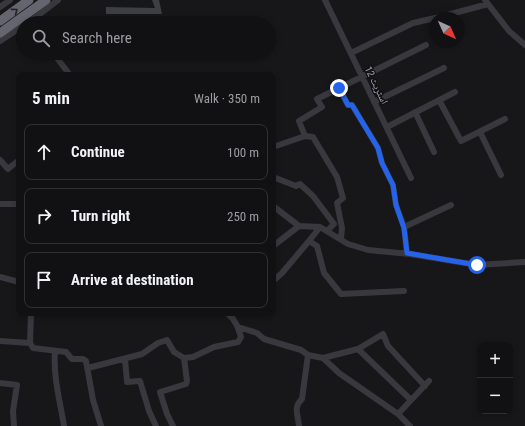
<!DOCTYPE html>
<meta charset="utf-8">
<style>
body{margin:0;font-family:"Roboto Condensed","Noto Naskh Arabic",sans-serif;background:#1e1f21;color:#f1f3f6}
.controls{position:absolute;right:12px;bottom:12px;display:grid;overflow:hidden;border-radius:8px;box-shadow:0 2px 6px #0003}
.controls button{width:36px;height:36px;display:grid;place-items:center;padding:0;border:0;border-bottom:1px solid #303133;background:#111113;color:#f1f3f6;font:20px sans-serif}
.compass{position:absolute;left:429px;top:12px;width:36px;height:36px;border-radius:50%;background:#111113;box-shadow:0 2px 6px #0003;rotate:135deg}
.stop{position:absolute;width:12px;height:12px;margin:-9px;border:3px solid #2563eb;border-radius:50%;background:#fff}
.stop.end{background:#2563eb;border-color:#fff;box-shadow:0 1px 4px #0008}
.list{margin:0;padding:0;list-style:none}
h2{display:flex;justify-content:space-between;align-items:center;height:52px;margin:0;padding:0 16px;font-size:17px}
h2 small{font-size:13px;font-weight:400;color:#9c9da0}
.list li{display:grid;grid-template-columns:26px 1fr auto;gap:12px;align-items:center;box-sizing:border-box;height:56px;margin:0 8px 8px;padding:0 8px;border:1px solid #303133;border-radius:8px}
.list b{display:block;font-size:15px;white-space:nowrap}
.list em{font-size:13px;font-style:normal;color:#9c9da0}
.icon{flex:none;width:22px;height:22px;fill:none;stroke:currentColor;stroke-width:2;stroke-linecap:round;stroke-linejoin:round}
.map{position:relative;flex:none;width:525px;height:426px;overflow:hidden}
.search{position:absolute;background:#111113;box-shadow:0 2px 6px #0003;left:16px;top:16px;width:260px;height:44px;display:flex;align-items:center;gap:10px;box-sizing:border-box;padding:0 14px;border-radius:22px;color:#9c9da0;font-size:15px}
.panel{position:absolute;background:#111113;box-shadow:0 2px 6px #0003;left:16px;top:72px;width:260px;height:244px;border-radius:8px}
.map>svg:first-child{display:block}
.building{fill:#3e3f43}
.lines{fill:none;stroke-linecap:round;stroke-linejoin:round}
.minor{stroke:#38383e;stroke-width:6}
.highway{stroke:#64656f;stroke-width:9}
.oneway{stroke:#222326}
.route{stroke:#2563eb;stroke-width:5}
.labels{text-anchor:middle;stroke-width:3;stroke-linejoin:round;paint-order:stroke}
.street-label{font-size:10px;fill:#a9abb9;stroke:#121214}
</style>
<div class="map">
<svg width="525" height="426" viewBox="0 0 525 426">
<rect width="100%" height="100%" fill="#171719"/>
<!-- building -->
<path class="building" d="M152 0H159L162 14H106V7L155 8Z"/>
<g class="lines">
<!-- minor -->
<path class="minor" d="M325 0 411 178
M485 0 509 31 525 45
M0 7 10 0
M436 18 488 4
M28 23 58 0
M0 41 23 26
M53 53 70 75
M351 53 413 23 435 18
M339 88 348 105H352L378 148 382 163 393 185 396 205 404 227 407 253
M439 100 461 141 505 119
M374 102 444 68
M415 112 434 152
M387 127 455 92
M480 132 501 175
M305 136 313 137 337 177 343 198 337 203 342 228 341 239
M273 147 305 136 299 121 322 107 317 99 426 45
M0 160 8 169 19 160
M273 177 296 186 300 184 313 196 334 224 328 230
M0 204H19
M273 206 299 226 320 227 348 244 368 250 410 254 477 265 525 262
M320 227 309 241 317 246 324 273 341 294 404 291
M404 227 451 205
M273 246 299 226
M0 277 19 282
M273 281 282 273 309 241
M31 313 30 343 33 348 66 352 72 359H83L86 361 93 400 101 426
M238 327 257 333 264 339 301 350 308 355 323 358 339 373 398 414 410 426
M0 341 30 343
M358 349 383 334 388 346 425 386
M55 351C53 377 60 401 64 426
M323 358 358 349 411 400
M125 359 127 382 140 381 149 411 156 426
M88 368 142 354 158 343 167 340 174 352 184 358 193 357 214 347 238 342 241 337C238 327 235 319 227 313
M0 383 17 385 13 411 14 426
M398 414 429 381
M173 426 167 414 160 392 186 384 187 381 184 358
M299 426C298 415 293 407 302 399L308 355"/>
<!-- highway -->
<path class="highway" d="M0 21 29 0
M0 33 46 0"/>
</g>
<!-- one-way arrows -->
<defs><path id="oneway-chevron" d="M-2-3.5L2.5 0L-2 3.5" fill="none" stroke-width="1.6" stroke-linecap="round" stroke-linejoin="round"/></defs>
<use class="oneway" href="#oneway-chevron" transform="translate(15 11) rotate(-36)"/>
<g class="lines">
<!-- route -->
<path class="route" d="M339 88 348 105H352L378 148 382 163 393 185 396 205 404 228 407 253 477 265"/>
</g>
<g class="labels">
<!-- street labels -->
<g class="street-label">
<text transform="translate(377 85) rotate(64)" y="4">اسٹریٹ 12</text>
</g>
</g>
</svg>
<div class="controls">
<button>+</button>
<button>−</button>
</div>
<svg class="compass" viewBox="-18 -18 36 36"><path d="M0-13l5 13h-10z" fill="#e53935"/><path d="M0 13l5-13h-10z" fill="#9c9da0"/></svg>
<div class="stop" style="left:477px;top:265px"></div>
<div class="stop end" style="left:339px;top:88px"></div>
<div class="search"><svg class="icon" aria-label="search" viewBox="0 0 24 24"><circle cx="10" cy="10" r="6"/><path d="M15 15l6 6"/></svg>Search here</div>
<section class="panel">
<h2>5 min<small>Walk · 350 m</small></h2>
<ul class="list">
<li><svg class="icon" aria-label="ahead" viewBox="0 0 24 24"><path d="M12 20V5M6 11l6-6 6 6"/></svg><div><b>Continue</b></div><em>100 m</em></li>
<li><svg class="icon" aria-label="right" viewBox="0 0 24 24"><path d="M7 20v-9h11M14 6l5 5-5 5"/></svg><div><b>Turn right</b></div><em>250 m</em></li>
<li><svg class="icon" aria-label="arrive" viewBox="0 0 24 24"><path d="M6 21V4h12l-3 4 3 4H6"/></svg><div><b>Arrive at destination</b></div></li>
</ul>
</section>
</div>
